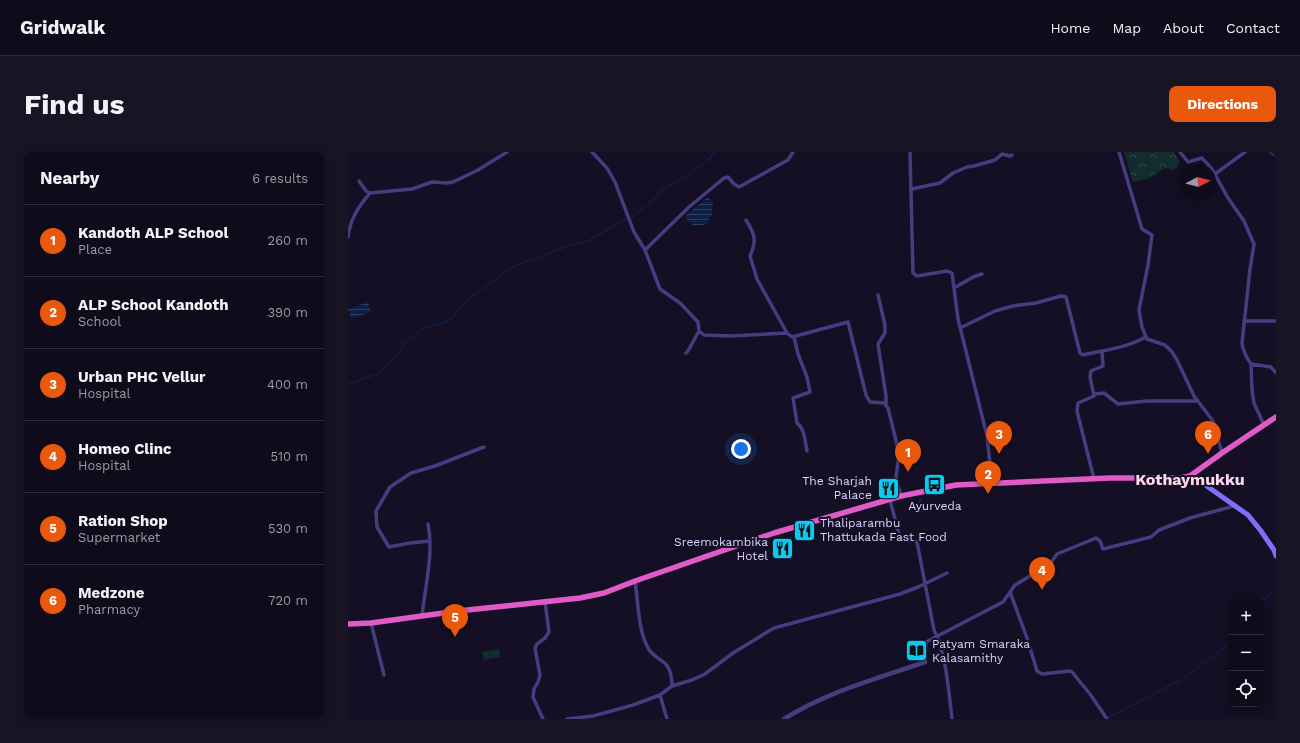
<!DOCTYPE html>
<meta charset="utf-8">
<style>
body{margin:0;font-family:"Work Sans",sans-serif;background:#181424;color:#f1f3f6}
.controls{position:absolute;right:12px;bottom:12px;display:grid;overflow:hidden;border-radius:8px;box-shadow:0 2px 10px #0003}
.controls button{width:36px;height:36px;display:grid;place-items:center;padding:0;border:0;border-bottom:1px solid #2f2b3a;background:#0f0b1b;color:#f1f3f6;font:20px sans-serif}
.compass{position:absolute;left:832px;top:12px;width:36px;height:36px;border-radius:50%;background:#0f0b1b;box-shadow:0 2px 10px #0003;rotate:83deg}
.you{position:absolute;left:393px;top:297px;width:14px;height:14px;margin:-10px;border:3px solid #fff;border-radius:50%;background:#1a73e8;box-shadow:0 0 0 6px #1a73e833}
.badge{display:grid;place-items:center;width:26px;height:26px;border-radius:50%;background:#ea580c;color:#fff;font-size:13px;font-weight:700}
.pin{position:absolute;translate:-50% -33px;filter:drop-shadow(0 1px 2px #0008)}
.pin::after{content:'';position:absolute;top:21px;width:14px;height:12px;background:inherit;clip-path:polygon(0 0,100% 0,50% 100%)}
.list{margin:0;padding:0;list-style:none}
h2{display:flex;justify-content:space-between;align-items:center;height:52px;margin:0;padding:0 16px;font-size:17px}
h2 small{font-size:13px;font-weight:400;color:#9b9ba3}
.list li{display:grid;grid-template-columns:26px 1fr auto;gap:12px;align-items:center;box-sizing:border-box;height:72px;padding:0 16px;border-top:1px solid #2f2b3a}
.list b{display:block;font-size:15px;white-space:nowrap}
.list p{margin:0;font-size:13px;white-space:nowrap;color:#9b9ba3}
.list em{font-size:13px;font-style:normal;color:#9b9ba3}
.icon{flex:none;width:22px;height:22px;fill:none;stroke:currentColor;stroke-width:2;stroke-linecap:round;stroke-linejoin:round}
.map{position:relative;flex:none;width:928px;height:567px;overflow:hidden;border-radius:8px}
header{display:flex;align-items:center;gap:24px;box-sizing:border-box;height:56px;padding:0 20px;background:#0f0b1b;border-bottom:1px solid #2f2b3a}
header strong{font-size:19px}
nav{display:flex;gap:22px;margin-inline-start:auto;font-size:14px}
.intro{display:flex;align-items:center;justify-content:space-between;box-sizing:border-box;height:96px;padding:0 24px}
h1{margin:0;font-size:28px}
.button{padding:10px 18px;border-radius:8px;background:#ea580c;color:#fff;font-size:14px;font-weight:700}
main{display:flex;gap:24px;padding:0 24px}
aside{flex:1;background:#0f0b1b;border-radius:8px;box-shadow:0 2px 10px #0003}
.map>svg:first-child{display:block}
.park{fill:url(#park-crowns)}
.pitch{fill:#132c2d}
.water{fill:url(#water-rules)}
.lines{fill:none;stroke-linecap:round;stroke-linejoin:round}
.stream{stroke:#0e1e44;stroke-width:1.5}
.minor{stroke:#443d80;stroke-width:3.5}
.tertiary{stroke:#443d80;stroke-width:4.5}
.secondary{stroke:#7d70f8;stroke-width:5}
.trunk{stroke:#e05bc8;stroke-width:5.5}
.labels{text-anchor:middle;stroke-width:4;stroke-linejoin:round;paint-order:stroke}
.poi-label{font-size:12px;fill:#dcd4fd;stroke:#140f24;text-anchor:end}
.district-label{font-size:16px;font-weight:bold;fill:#fdd6ec;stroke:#140f24}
</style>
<header>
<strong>Gridwalk</strong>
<nav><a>Home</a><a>Map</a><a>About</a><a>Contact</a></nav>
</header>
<div class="intro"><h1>Find us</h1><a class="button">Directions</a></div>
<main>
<aside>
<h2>Nearby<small>6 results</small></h2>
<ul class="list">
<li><span class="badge">1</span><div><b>Kandoth ALP School</b><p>Place</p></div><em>260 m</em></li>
<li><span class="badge">2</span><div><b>ALP School Kandoth</b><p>School</p></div><em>390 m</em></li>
<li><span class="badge">3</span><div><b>Urban PHC Vellur</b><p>Hospital</p></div><em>400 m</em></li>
<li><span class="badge">4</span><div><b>Homeo Clinc</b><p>Hospital</p></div><em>510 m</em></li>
<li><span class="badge">5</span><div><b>Ration Shop</b><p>Supermarket</p></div><em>530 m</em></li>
<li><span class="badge">6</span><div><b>Medzone</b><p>Pharmacy</p></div><em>720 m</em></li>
</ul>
</aside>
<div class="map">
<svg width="928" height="567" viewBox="0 0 928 567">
<defs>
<pattern id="park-crowns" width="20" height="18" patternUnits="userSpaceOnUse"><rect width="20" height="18" fill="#132c2d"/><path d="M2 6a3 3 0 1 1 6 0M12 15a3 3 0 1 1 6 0" fill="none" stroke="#354a4c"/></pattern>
<pattern id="water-rules" width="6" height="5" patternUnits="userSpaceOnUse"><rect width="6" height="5" fill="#0e1e44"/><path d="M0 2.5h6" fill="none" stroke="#303e60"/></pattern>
</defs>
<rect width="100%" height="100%" fill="#140f24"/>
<!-- park -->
<path class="park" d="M776 0H826L832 9 830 15 825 18 817 16 800 27 785 30Z"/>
<!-- pitch -->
<path class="pitch" d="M151 497 152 505 136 508 134 500Z"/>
<!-- water -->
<path class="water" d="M360 45 365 52 364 62 358 72C346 76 343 74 337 64Z
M20 150 23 160 3 167 0 157Z
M574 347 575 350H577L579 359 571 360 570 348Z"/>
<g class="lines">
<!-- stream -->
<path class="stream" d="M285 64 303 50 315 37 332 28 361 7 367 0
M103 167 91 172 96 171 103 167 119 148 166 114 223 93 240 89 278 67
M0 232 32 221 52 199 56 191 75 177 91 172
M911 450 928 438
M759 566 833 528 877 495 883 487"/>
<!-- minor -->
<path class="minor" d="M244 0 259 16 267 30 286 80 297 98 312 137 332 151 350 170 351 179 356 183 383 184 439 181 444 185 500 170 518 243 522 250 536 251 540 256 551 301 548 326 553 344
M562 0 565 121 569 124 599 119 604 121 610 167 639 284 644 331
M771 0 794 77 804 83 800 113 791 158 794 175 799 187 817 193 824 200 829 208 846 244 865 269 874 301
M832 0 840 10 854 6 864 17 880 46 896 69 906 92 902 117 894 191C895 199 898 205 903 212L923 215 928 221
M923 0 928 3
M867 22 897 0
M11 29 18 39 22 41 64 37 84 30 99 31 105 30 130 18 159 0
M564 37 592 31 605 21 619 15 626 14 647 8 654 2 662 4 664 3
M398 68C407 82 409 89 402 104L409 127 439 181
M0 85C2 67 11 54 22 41
M297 98 341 55 376 26 380 25 386 32 391 35 440 8 445 0
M606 136 625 125 634 122
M530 143 537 173V181L530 192 538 244V254
M896 169H928
M612 176 647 159 665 154 688 151 713 144 718 145 732 201 735 203C757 198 778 196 798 185
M446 185 450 202 459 225 462 240 445 246 449 271C457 277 457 290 459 299
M338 201 340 199 351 179
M903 212 904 238 906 251 916 273
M746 242 756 241 770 252 799 249H850
M746 327 729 259 730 251 746 244 742 225 743 219 755 214 754 199
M542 348 552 386C558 391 563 387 569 390L586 478C598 501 601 541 604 567
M82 389 62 391 41 395 29 375 28 359 42 335 63 321 87 314 136 295
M287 429C290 448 290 476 299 494 302 501 308 505 314 509 322 514 324 525 324 534L312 543 319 567
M662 440 679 486 689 519 694 522 722 519 724 520 742 542 759 567
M74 464C77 435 86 400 80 372
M23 471 36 523
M577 510 578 490 655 450 667 433 702 412 709 402 748 386 752 389 755 397 803 385 811 378 842 366 886 354
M324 534 344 528 357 522 385 501 426 476 552 442 570 435 599 421
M195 567 185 545 186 537 190 530 192 523 187 496 189 492 197 486 201 480 197 450
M219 567 245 564 285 553 312 543"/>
<!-- tertiary -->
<path class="tertiary" d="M436 567C479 540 530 526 577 510"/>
<!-- secondary -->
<path class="secondary" d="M842 324 853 330 900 363 913 379 926 398 928 404"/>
<!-- trunk -->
<path class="trunk" d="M0 472 23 471 110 459 232 446 256 441 287 429 426 381 553 344 608 333 762 326H832L842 324 874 301 928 265"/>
</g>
<!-- icons -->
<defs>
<symbol id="bus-square" viewBox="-11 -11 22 22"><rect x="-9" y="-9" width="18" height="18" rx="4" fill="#0bcaf2" stroke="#140f24"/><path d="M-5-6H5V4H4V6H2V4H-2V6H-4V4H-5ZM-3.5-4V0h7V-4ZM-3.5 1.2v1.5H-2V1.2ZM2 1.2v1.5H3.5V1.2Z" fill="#111"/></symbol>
<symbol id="restaurant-square" viewBox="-11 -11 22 22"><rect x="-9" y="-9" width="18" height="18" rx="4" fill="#0bcaf2" stroke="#140f24"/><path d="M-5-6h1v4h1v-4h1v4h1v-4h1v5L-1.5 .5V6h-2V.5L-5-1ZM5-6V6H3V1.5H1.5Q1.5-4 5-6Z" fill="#111"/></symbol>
<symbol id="library-square" viewBox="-11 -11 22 22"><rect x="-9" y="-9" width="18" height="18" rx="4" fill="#0bcaf2" stroke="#140f24"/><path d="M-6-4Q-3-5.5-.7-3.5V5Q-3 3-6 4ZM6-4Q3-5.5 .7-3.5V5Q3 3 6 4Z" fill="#111"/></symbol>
</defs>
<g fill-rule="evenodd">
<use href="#bus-square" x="574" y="320" width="25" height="25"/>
<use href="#restaurant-square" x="528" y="324" width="25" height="25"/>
<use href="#restaurant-square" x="444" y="366" width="25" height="25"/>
<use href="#restaurant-square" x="422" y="384" width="25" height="25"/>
<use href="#library-square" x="556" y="486" width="25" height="25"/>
</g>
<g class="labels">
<!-- poi labels -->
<g class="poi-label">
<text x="524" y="333">The Sharjah<tspan x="524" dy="14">Palace</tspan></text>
<text x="587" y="358" text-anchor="middle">Ayurveda</text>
<text x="472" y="375" text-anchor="start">Thaliparambu<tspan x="472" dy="14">Thattukada Fast Food</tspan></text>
<text x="420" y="394">Sreemokambika<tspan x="420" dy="14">Hotel</tspan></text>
<text x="584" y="496" text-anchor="start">Patyam Smaraka<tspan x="584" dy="14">Kalasamithy</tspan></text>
</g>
<!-- district labels -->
<g class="district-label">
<text x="842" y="333">Kothaymukku</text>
</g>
</g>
</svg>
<div class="controls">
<button>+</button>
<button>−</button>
<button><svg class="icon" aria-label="locate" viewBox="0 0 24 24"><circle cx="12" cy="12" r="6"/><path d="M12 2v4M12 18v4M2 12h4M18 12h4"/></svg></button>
</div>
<svg class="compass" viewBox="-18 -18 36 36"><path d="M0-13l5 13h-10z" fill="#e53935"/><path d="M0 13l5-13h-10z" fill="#9b9ba3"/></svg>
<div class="you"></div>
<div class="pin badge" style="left:560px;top:320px">1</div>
<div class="pin badge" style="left:640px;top:342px">2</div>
<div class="pin badge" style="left:651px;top:302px">3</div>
<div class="pin badge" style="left:694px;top:438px">4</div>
<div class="pin badge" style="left:107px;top:485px">5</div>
<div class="pin badge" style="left:860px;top:302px">6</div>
</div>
</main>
